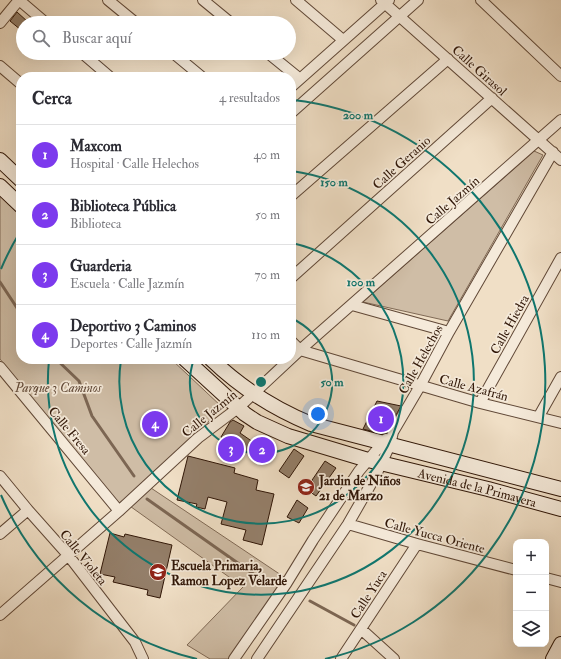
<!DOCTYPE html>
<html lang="es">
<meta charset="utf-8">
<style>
body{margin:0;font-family:"IM FELL Double Pica",serif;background:#f2f2f3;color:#2b2b33}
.controls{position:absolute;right:12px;bottom:12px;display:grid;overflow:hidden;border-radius:8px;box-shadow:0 4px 16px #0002}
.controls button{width:36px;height:36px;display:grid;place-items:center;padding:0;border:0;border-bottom:1px solid #e1e1e2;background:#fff;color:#2b2b33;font:20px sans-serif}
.you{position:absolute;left:318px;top:414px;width:14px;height:14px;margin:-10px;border:3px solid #fff;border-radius:50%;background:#1a73e8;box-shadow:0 0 0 6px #1a73e833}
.badge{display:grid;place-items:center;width:26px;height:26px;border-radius:50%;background:#7c3aed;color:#fff;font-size:13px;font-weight:700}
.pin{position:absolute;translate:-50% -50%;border:2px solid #fff;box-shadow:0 1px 4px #0006}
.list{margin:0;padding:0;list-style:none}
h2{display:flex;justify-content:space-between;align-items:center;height:52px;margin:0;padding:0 16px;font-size:17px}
h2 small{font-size:13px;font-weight:400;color:#7c7c81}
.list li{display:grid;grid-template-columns:26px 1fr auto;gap:12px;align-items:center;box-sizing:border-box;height:60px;padding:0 16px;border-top:1px solid #e1e1e2}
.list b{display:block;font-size:15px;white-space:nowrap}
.list p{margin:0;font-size:13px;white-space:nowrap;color:#7c7c81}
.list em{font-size:13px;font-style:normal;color:#7c7c81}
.icon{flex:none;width:22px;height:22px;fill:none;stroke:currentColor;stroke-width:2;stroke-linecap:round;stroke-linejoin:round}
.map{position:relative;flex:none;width:561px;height:659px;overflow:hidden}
.search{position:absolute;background:#fff;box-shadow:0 4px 16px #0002;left:16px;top:16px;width:280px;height:44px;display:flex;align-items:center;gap:10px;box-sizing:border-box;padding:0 14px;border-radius:22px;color:#7c7c81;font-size:15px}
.panel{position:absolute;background:#fff;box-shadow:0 4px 16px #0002;left:16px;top:72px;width:280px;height:292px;border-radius:16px}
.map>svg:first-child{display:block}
.green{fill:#cfbda6;stroke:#806a56}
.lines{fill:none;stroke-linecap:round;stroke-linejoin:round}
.stream{stroke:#7c6653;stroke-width:3}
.building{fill:#947f6a;stroke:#301607}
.street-casing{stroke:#604837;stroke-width:12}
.secondary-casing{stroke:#301607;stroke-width:16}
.street{stroke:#f5eada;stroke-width:10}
.secondary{stroke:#f5eada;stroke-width:14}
.ring{fill:none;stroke:#0f766e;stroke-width:2}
.labels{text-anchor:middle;stroke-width:3.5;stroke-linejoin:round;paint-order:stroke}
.street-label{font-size:13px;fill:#301607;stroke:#f5eada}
.park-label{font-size:13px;font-style:italic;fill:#604837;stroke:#f5eada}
.poi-label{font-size:13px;font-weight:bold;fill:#301607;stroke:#f5eada;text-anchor:start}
.centre{fill:#0f766e;stroke:#f5eada;stroke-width:2}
.ring-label{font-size:12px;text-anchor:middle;font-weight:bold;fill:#0f766e;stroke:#f5eada;stroke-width:3.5;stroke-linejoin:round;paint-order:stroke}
</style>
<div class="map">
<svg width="561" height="659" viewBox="0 0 561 659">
<rect width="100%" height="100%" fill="#f0dfc6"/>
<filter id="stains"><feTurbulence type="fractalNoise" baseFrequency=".005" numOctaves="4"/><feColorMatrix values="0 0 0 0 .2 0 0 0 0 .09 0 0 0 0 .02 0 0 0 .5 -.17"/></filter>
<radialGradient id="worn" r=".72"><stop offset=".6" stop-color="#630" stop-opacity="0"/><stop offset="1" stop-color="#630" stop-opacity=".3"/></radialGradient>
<!-- green -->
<path class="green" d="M534 151 543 155 448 321 363 302Z
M0 194 21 214V359H171L222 407 199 432 145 484 284 577 232 659H210L187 645 243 587 127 504 142 486 118 504 0 359Z"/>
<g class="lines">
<!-- stream -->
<path class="stream" d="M0 282 21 314
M56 359 79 381 92 416 134 476
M147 499 269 585
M310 601 354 625"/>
</g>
<!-- building -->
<path class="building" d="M17 12 28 22 23 23V27L21 30 10 21Z
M377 401 401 406 386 433 382 434 363 429Z
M233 420 244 426 240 433 253 442 247 453 221 437 230 422Z
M258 440 272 449 267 457 253 448Z
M294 449 304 456 289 478 279 471Z
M188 456 235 468 234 473 258 480 256 490 274 494 262 545 243 540 246 530 221 524 227 502 208 497 205 509 196 507 197 504 177 500Z
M325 461 336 468 316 496 306 489Z
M297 500 308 508 299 523 287 517Z
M110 533 124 537 125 534 172 545 160 598 147 595 148 590 113 582 115 577 100 574Z"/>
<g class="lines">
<defs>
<path id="street" d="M19 0 46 23
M108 0 136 23
M203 0 231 23
M296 0 343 40
M381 0 561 160
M481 0 561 76
M0 23 19 0
M82 53 110 77
M173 53 202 77
M268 53 300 79
M0 66 21 84
M291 87 389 0
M291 113 418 0
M291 196 448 59
M291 278 492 98
M352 305 449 332
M291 341 300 350 480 403 561 423
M0 367 119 511
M480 403 561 258
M539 416 561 377
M0 476 28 510 68 555 135 642 143 659
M348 524 417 544 516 570
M0 534 28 510
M546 578 561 582
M0 615 119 511 198 438 238 408 300 350 561 120
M361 629 394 659
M234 659 286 584 313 540 359 471 386 439
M257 659 348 524 375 477 390 445 393 432 420 386 449 332 553 152
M341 659 417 544"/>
<g id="secondary">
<path d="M0 160 21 180"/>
<path d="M0 186 21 206"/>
<path id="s1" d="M185 359 245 414 257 422 288 436 368 460 488 489 561 509"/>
<path d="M211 359C241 388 272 408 311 424L561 489"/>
<path d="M553 659 561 644"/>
</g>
</defs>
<!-- street casing -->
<use href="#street" class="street-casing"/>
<!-- secondary casing -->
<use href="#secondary" class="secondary-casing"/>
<!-- street -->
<use href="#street" class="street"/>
<!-- secondary -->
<use href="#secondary" class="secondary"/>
</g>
<!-- distance rings -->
<g class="ring">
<path d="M291 318A71 71 0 1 1 194 359"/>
<path d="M292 243A142 142 0 1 1 121 360"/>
<path d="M292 171A213 213 0 1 1 49 360"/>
<path d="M197 659A284 284 0 0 1 1 495M1 269A284 284 0 0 1 20 232M293 100A284 284 0 0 1 325 659"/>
</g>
<!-- icons -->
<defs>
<symbol id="school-disc" viewBox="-11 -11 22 22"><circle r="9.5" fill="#8f2418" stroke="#f5eada"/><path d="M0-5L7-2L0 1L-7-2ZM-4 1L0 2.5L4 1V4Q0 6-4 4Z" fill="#fff"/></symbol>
</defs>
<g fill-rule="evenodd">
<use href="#school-disc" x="296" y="477" width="20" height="20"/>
<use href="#school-disc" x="148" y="562" width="20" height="20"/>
</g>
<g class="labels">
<!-- street labels -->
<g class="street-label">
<text transform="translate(480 70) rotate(42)" y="5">Calle Girasol</text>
<text transform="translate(401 162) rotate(-42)" y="5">Calle Geranio</text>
<text transform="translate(452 200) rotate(-41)" y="5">Calle Jazmín</text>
<text transform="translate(509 324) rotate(-61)" y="5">Calle Hiedra</text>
<text transform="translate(420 359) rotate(-61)" y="5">Calle Helechos</text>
<text transform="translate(474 387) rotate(15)" y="5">Calle Azafrán</text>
<text transform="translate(209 413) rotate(-39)" y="5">Calle Jazmín</text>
<text transform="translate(70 430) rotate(50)" y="5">Calle Fresa</text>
<text dy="5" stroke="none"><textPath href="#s1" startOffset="326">Avenida de la Primavera</textPath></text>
<text transform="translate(435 535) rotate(15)" y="5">Calle Yucca Oriente</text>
<text transform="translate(84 557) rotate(51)" y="5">Calle Violeta</text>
<text transform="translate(368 594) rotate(-57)" y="5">Calle Yuca</text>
</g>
<!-- park labels -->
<g class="park-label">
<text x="58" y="392">Parque 3 Caminos</text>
</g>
<!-- poi labels -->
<g class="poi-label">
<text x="319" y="485">Jardin de Niños<tspan x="319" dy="15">21 de Marzo</tspan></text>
<text x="171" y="570">Escuela Primaria,<tspan x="171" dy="15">Ramon Lopez Velarde</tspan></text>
</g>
</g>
<circle cx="261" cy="382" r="6" class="centre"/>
<g class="ring-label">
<text x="358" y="119">200 m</text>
<text x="334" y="186">150 m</text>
<text x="361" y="286">100 m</text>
<text x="332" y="386">50 m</text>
</g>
<rect width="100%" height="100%" filter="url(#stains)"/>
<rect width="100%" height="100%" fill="url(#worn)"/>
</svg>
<div class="controls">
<button>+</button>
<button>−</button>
<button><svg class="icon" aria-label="layers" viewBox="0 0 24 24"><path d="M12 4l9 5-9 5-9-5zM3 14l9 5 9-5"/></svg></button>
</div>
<div class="you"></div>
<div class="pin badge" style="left:381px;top:419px">1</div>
<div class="pin badge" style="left:262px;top:450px">2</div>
<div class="pin badge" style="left:231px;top:449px">3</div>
<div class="pin badge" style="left:155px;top:424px">4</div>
<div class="search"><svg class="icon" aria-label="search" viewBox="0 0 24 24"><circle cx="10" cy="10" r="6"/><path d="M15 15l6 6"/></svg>Buscar aquí</div>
<section class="panel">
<h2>Cerca<small>4 resultados</small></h2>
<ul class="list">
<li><span class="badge">1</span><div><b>Maxcom</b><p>Hospital · Calle Helechos</p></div><em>40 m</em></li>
<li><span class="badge">2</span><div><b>Biblioteca Pública</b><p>Biblioteca</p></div><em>50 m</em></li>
<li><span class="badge">3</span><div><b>Guarderia</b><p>Escuela · Calle Jazmín</p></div><em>70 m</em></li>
<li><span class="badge">4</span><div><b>Deportivo 3 Caminos</b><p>Deportes · Calle Jazmín</p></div><em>110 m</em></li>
</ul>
</section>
</div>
